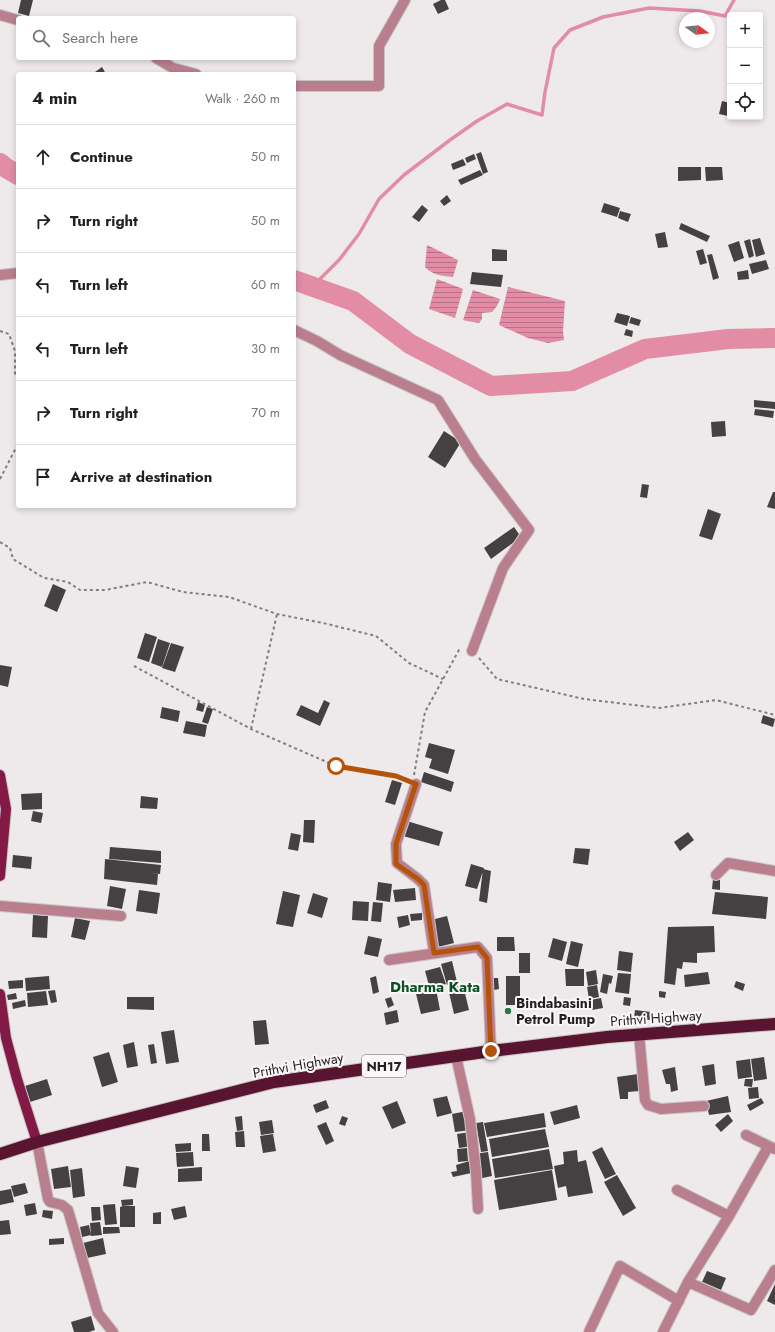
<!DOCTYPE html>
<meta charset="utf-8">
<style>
body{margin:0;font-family:Jost,sans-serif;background:#f2f2f2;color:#202124}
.controls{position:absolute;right:12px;top:12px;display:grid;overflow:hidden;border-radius:4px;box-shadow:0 2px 6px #0003}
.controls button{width:36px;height:36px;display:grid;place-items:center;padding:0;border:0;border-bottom:1px solid #e0e0e0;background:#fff;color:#202124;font:20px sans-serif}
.compass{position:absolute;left:679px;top:12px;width:36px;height:36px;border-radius:50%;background:#fff;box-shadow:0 2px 6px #0003;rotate:105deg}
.stop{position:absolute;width:12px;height:12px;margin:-9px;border:3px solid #b45309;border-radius:50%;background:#fff}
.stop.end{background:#b45309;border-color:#fff;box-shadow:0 1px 4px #0008}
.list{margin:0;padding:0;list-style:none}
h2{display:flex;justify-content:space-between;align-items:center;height:52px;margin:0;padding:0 16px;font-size:17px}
h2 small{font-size:13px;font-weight:400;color:#757577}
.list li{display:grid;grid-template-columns:26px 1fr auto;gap:12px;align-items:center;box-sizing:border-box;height:64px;padding:0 16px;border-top:1px solid #e0e0e0}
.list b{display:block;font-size:15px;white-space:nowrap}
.list em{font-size:13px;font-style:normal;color:#757577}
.icon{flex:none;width:22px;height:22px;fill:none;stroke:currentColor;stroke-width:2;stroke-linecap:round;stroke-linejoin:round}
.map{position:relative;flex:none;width:775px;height:1332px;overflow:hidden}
.search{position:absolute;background:#fff;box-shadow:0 2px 6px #0003;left:16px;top:16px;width:280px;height:44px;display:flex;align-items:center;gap:10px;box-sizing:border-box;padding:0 14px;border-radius:4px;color:#757577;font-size:15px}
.panel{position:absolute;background:#fff;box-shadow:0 2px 6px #0003;left:16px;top:72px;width:280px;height:436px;border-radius:4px}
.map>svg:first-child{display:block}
.water{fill:url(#water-rules)}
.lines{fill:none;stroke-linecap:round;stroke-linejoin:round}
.stream{stroke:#e28ca6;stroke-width:3.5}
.river{stroke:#e28ca6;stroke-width:20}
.building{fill:#454142}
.minor-casing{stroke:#c9c5c5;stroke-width:12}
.major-casing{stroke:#c9c5c5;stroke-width:12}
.highway-casing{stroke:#c9c5c5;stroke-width:14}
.path{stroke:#817e7e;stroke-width:2;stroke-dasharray:3 3;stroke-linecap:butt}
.minor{stroke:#ba7f8f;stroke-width:10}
.major{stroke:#831a46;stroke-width:10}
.highway{stroke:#591530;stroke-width:12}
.route{stroke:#b45309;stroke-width:5}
.poi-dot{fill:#2f7845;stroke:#fcf6f8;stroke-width:1.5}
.labels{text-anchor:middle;stroke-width:4;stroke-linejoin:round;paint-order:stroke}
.shield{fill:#fcf6f8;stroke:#636060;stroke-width:1}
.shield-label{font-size:13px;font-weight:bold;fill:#211f1f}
.poi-label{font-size:14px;font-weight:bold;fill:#211f1f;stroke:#fcf6f8;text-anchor:start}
.street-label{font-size:14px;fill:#211f1f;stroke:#fcf6f8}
.neighbourhood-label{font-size:15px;font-weight:bold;fill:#075225;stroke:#fcf6f8}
</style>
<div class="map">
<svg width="775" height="1332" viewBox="0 0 775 1332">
<defs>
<pattern id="water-rules" width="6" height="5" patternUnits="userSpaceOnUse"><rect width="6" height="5" fill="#e28ca6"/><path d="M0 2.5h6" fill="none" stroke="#b77287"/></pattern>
</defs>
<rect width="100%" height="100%" fill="#eee9ea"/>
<!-- water -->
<path class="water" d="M427 245 458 260 453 277C443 276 432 275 425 267Z
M437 279 463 289 455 318 429 309Z
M508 287 565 301 563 331 564 340 548 343 528 338 499 325Z
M473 290 500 299 497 306 492 312 482 313V319L479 323 467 321 463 320Z"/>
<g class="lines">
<!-- stream -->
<path class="stream" d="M294 279 319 280 339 260 359 234 379 199 404 175 450 140 477 121 507 104 542 115 545 92 554 48 570 30 603 17 649 8 700 11 725 16 734 0"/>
<!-- river -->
<path class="river" d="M0 163 6 168 18 175
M294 280 353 301 410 344 491 386 572 381 645 349 728 339 775 338"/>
</g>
<!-- building -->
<path class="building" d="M21 0H33L29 16 18 13Z
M441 0H445L449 9 438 14 433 4Z
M102 67 106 74H96L95 72Z
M722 101 730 103 728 116 719 114Z
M481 152 488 172 483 174 476 154Z
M474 154 476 159 467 163 465 158Z
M463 159 466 165 453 170 451 164Z
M678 167H701V180L678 181Z
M705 167H722L723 180 706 181Z
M480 170 483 175 461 185 458 180Z
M447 195 451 201 444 206 440 201Z
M604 203 620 208 617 217 601 212Z
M422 205 428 210 419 222 412 217Z
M620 211 631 214 628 222 618 218Z
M681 223 710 236 707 242 679 229Z
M665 232 668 247 658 248 655 234Z
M760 238 765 254 756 257 752 240Z
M750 239 754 256 749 258 744 241Z
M739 241 744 258 734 262 728 245Z
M492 249 507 250V261H492Z
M703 249 707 263 700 265 696 251Z
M712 254 719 278 713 280 707 255Z
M766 260 769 269 752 274 749 264Z
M748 270 749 279 738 280 737 272Z
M472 272 503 275 501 287 470 284Z
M617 313 630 316 627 326 614 322Z
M631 317 641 320 639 326 629 323Z
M626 329 633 331 632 337 624 335Z
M754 400 775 402V409L754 407Z
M755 409 774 411 773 418 754 415Z
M725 421 726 436 712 437 711 422Z
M444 431 461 442 445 468 428 457Z
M642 484 649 485 647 498 640 497Z
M773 492H775V509L767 507Z
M708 509 721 514 712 540 699 536Z
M514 527 521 537 491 559 484 548Z
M53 584 66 590 57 612 44 606Z
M145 633 157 637 149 662 137 658Z
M158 639 170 643 162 667 151 663Z
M171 643 184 647 175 672 162 668Z
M0 665 12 667 8 687 0 685Z
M324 700 330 703 320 726 296 715 301 705 318 713Z
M198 702 205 705 203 712 196 710Z
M162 707 180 711 178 722 160 718Z
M207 707 213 709 208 724 202 722Z
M763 715 775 719 773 727 761 723Z
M186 721 207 725 205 737 183 733Z
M429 743 455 750 448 774 429 768 432 759 425 757Z
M424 772 454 782 451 792 421 782Z
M392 780 402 783 395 805 385 802Z
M42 793V809L22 810 21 794Z
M141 796 158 798 157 809 140 808Z
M33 811 43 813 41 823 31 821Z
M304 820H315L314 843 303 842Z
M407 821 443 832 439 846 403 836Z
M688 832 694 840 680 851 674 842Z
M291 833 301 835 298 851 288 849Z
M110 847 161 851V863L109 859Z
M575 848 590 849 588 865 573 863Z
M13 855 32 857 31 869 12 867Z
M105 859 161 865 160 874 148 873 158 874 157 885 104 879Z
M471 864 484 868 477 889 465 886Z
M483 869 491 871 487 903 479 901Z
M713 879 720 880V890L712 889Z
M378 882 392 884 390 902 376 900Z
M110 886 126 889 122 909 107 906Z
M415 888 416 900 395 902 393 890Z
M139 890 160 893 157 914 136 911Z
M283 891 300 895 293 927 276 924Z
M715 892 768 897 766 919 712 914Z
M313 893 328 898 322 918 307 913Z
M353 901 369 902 368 921 352 920Z
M373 902 383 903 381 922 371 921Z
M422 913V920L411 921 410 914Z
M33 915 48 916 47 938 32 937Z
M408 915 410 925 399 928 397 917Z
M447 916 454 943 438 947 431 920Z
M75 918 90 921 85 940 71 937Z
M714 926 715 952 697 953V963L683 962 682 969 677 968 675 985 664 983 668 927Z
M368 936 382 939 378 957 364 954Z
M497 937H514L515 951H497Z
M553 938 567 942 562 961 548 957Z
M571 941 583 944 578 967 566 964Z
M619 951 633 953 631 972 617 970Z
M519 953H530V973H519Z
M452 961 457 982 447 985 441 964Z
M440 967 446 984 430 989 425 971Z
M565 969H584V986H566Z
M596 970 598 984 588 986 586 972Z
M708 972 710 984 685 987 684 975Z
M618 973 631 974 629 994 615 992Z
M603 974 613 976 611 984 609 983 607 994 600 992Z
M49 976 50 989 26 991 25 978Z
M376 976 379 992 373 994 370 978Z
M506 976H520V1005H506Z
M493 978H498L499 989 494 990Z
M23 980V988L9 989 8 981Z
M736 981 745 984 743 991 734 987Z
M463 985 469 1010 454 1014 448 988Z
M597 985 599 997 589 999 587 987Z
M436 989 440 1010 421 1014 416 994Z
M55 990 57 1002 51 1003 48 991Z
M46 991 48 1005 28 1007 27 993Z
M659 991 666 992 665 998 659 997Z
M16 993 17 999 8 1000 7 995Z
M127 997H154V1010L127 1009Z
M391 997 394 1005 388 1008 385 999Z
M624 997 631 998 630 1006 623 1005Z
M601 998 603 1008 592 1010 590 1000Z
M25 1000 26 1006 13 1009 12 1003Z
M397 1010 399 1022 386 1025 384 1013Z
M635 1010 651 1012 650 1020 634 1019Z
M266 1020 269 1044 255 1045 253 1021Z
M174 1030 179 1062 166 1064 161 1032Z
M134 1042 138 1066 127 1068 123 1045Z
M154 1044 157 1063 151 1064 148 1045Z
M109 1052 118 1082 102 1087 93 1057Z
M764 1057 767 1079 754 1081 751 1059Z
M750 1059 752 1077 738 1079 736 1061Z
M714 1064 716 1084 705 1086 702 1066Z
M675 1067 678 1090 671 1092 670 1084H666L662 1070Z
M638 1074 639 1091 628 1092V1099H620L617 1077Z
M47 1079 52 1095 30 1102 25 1086Z
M745 1079H753L752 1087 744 1086Z
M758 1087 759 1098 749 1099 748 1088Z
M447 1096 452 1113 437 1117 433 1099Z
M728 1096 731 1112 709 1115 706 1101Z
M761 1098 764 1103 750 1111 747 1105Z
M326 1100 329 1108 316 1113 313 1105Z
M397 1101 406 1123 392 1129 382 1107Z
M577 1105 580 1118 554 1125 550 1112Z
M467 1111 470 1130 455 1132 452 1114Z
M544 1113 546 1127 487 1137 484 1123Z
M728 1114 733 1121 721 1132 715 1125Z
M242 1116 243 1130 237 1131 235 1117Z
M342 1116 348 1118 345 1126 339 1124Z
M272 1120 274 1133 261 1135 259 1122Z
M326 1122 334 1141 326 1145 317 1126Z
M483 1122 488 1151 481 1152 476 1123Z
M545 1129 549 1147 492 1157 489 1139Z
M244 1131 245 1147H236L235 1132Z
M470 1132 472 1146 459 1148 457 1134Z
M202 1134H209L210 1151H202Z
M273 1134 276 1151 263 1153 260 1136Z
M191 1143V1151L176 1152 175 1144Z
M602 1147 616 1174 605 1179 592 1152Z
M467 1148 468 1161 458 1162 457 1149Z
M549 1149 553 1169 495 1178 492 1159Z
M577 1150 578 1162 586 1160 593 1193 568 1197 566 1186 558 1188 554 1166 564 1164 563 1152Z
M193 1152 194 1166 177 1167 176 1153Z
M488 1152 492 1176 478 1179 474 1154Z
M473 1160 476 1172 453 1177 451 1172 457 1171 456 1165Z
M68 1166 71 1187 54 1189 51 1169Z
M126 1166 139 1168 136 1188 123 1186Z
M202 1167V1181L178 1182V1169Z
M82 1168 85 1196 73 1198 70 1170Z
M552 1170 557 1200 499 1210 494 1180Z
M617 1175 636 1208 623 1216 604 1182Z
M25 1183 28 1193 14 1197 11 1186Z
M11 1189 14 1202 0 1205V1191Z
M133 1199V1205L122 1206 121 1200Z
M35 1203 37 1214 26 1216 24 1205Z
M115 1204 117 1224 105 1225 103 1205Z
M123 1206H135V1227H120V1207Z
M185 1206 187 1217 174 1220 171 1209Z
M91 1207H100L101 1220 92 1221Z
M43 1210 53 1211 52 1219 42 1217Z
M161 1212V1224H153V1213Z
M9 1220 11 1234 0 1235V1221Z
M100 1222 102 1235 91 1236 90 1223Z
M89 1225 91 1235 82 1237 80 1227Z
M103 1227H119L120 1233 103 1234Z
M64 1238V1244L49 1245V1239Z
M103 1238 106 1254 87 1258 83 1243Z
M707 1271 726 1278 721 1290 702 1282Z
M775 1284V1305L767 1301Z
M91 1316 95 1330 89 1332H74L71 1322Z"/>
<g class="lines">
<defs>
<path id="minor" d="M0 15 18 20
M156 58 173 68 196 74
M294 86H379V46L405 0
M0 275 18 273
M294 330 317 341 340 355 438 400 475 459 529 530 503 568 472 651
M416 784 396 844 397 863 418 879 424 885 434 953
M716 875 728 863 775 871
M0 906 121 916
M389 960 478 947 487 958 491 1051
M639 1034 645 1100 648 1105 661 1109 704 1106
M456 1056 470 1119 476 1172 478 1209
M746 1135 775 1149
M37 1142 48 1199 50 1202 62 1205 68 1210 98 1313 113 1332
M677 1190 729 1216
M688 1282 751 1310 775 1270
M589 1332 620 1266 679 1301
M663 1332 688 1282 729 1216 768 1147"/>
<path id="major" d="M0 775 6 809 0 876
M0 994 6 1038 17 1079 37 1142"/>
<path id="highway" d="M0 1154 37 1142 274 1082 491 1051 607 1037 775 1024"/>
</defs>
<!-- minor casing -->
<use href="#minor" class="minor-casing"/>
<!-- major casing -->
<use href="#major" class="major-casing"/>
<!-- highway casing -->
<use href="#highway" class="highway-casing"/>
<!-- path -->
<path class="path" d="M0 331 9 334 15 351V376H18
M0 479 18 444
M0 542 10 548 13 559 44 578 68 582 80 590H105L147 582 183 592 229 597 277 614 323 623 376 636 409 663 443 679
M479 658 497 679 584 699 659 708 716 700 775 715
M134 666 251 729 336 766 396 775 408 781
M251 729 277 614
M414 775 425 712 459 650H462"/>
<!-- minor -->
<use href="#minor" class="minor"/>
<!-- major -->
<use href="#major" class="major"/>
<!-- highway -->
<use href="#highway" class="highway"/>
</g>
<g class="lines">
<!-- route -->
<path class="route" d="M336 766 396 776 416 784 396 844V864L418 879 424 885 434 953 478 947 487 958 491 1051"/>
</g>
<!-- markers -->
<circle class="poi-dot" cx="508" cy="1011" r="4"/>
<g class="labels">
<!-- shield labels -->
<rect class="shield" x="362" y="1055" width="44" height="22" rx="3"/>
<g class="shield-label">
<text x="384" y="1071">NH17</text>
</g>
<!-- poi labels -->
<g class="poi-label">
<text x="516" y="1008">Bindabasini<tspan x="516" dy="16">Petrol Pump</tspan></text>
</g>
<!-- street labels -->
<g class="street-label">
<text transform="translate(656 1018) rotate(-4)" y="5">Prithvi Highway</text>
<text transform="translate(298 1065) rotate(-10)" y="5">Prithvi Highway</text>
</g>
<!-- neighbourhood labels -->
<g class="neighbourhood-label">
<text x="435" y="992">Dharma Kata</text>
</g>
</g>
</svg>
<div class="controls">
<button>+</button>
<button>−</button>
<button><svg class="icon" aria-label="locate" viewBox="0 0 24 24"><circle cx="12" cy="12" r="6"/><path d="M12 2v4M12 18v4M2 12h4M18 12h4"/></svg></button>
</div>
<svg class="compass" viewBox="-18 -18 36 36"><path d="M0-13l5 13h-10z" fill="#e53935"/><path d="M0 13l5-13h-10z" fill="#757577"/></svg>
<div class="stop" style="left:336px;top:766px"></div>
<div class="stop end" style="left:491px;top:1051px"></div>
<div class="search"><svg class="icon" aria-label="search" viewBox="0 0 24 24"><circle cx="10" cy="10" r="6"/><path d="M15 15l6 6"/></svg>Search here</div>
<section class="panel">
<h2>4 min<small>Walk · 260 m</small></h2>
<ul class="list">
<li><svg class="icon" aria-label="ahead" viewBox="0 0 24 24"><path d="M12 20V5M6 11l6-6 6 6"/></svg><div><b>Continue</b></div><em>50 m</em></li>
<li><svg class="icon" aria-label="right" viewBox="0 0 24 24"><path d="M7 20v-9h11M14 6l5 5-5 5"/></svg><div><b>Turn right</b></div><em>50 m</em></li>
<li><svg class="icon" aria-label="left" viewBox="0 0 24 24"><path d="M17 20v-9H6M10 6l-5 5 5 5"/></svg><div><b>Turn left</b></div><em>60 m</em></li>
<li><svg class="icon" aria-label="left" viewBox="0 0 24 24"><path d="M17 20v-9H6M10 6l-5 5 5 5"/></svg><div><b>Turn left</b></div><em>30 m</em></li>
<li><svg class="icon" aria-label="right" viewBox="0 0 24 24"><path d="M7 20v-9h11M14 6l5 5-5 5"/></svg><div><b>Turn right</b></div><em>70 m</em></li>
<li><svg class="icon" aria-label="arrive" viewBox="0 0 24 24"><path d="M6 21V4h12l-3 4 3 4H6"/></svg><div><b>Arrive at destination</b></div></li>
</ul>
</section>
</div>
